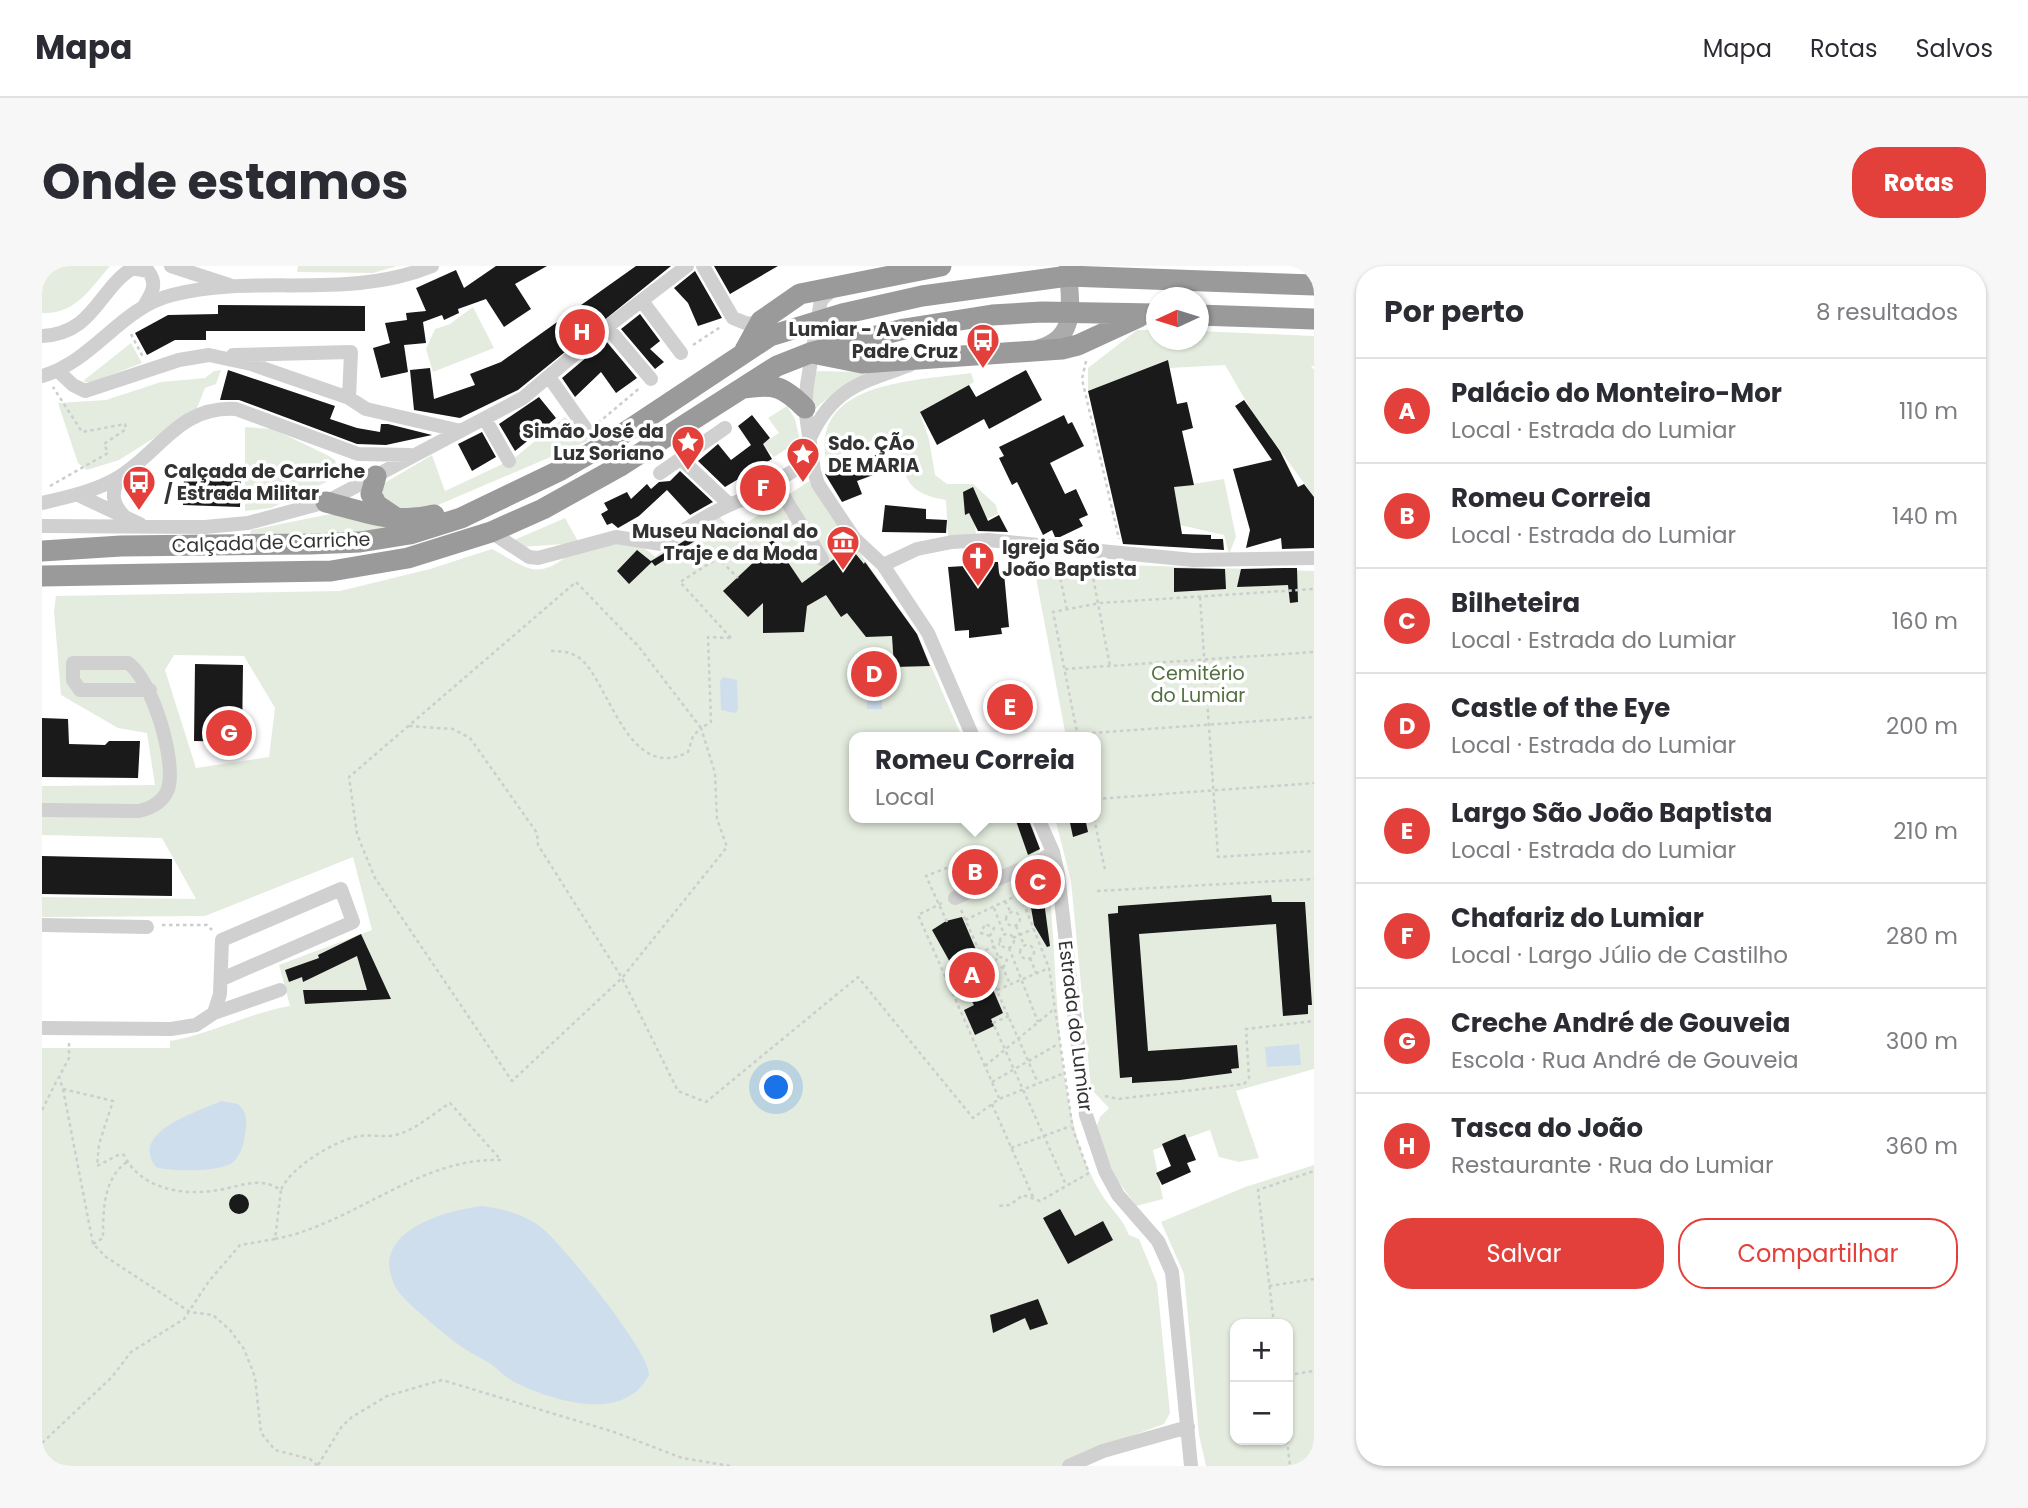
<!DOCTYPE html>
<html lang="pt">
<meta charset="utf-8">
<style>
body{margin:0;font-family:Poppins,sans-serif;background:#f7f7f7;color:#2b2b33}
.controls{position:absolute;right:21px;bottom:21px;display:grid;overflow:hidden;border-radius:14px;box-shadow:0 2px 5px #0004}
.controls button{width:63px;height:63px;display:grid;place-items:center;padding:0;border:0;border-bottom:2px solid #e1e1e2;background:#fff;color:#2b2b33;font:35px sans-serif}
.compass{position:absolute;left:1104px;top:21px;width:63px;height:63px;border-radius:50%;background:#fff;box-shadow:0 2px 5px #0004;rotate:266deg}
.you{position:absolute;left:735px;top:822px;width:24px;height:24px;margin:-18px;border:5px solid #fff;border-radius:50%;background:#1a73e8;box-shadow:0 0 0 10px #1a73e833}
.badge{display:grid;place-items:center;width:46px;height:46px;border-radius:50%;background:#e4403b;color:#fff;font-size:23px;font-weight:700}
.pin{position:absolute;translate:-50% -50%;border:4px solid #fff;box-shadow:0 2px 7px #0006}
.popup{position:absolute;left:807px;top:466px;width:252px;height:91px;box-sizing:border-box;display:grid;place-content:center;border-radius:14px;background:#fff;filter:drop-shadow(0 2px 5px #0005);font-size:23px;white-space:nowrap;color:#7c7c81}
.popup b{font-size:26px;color:#2b2b33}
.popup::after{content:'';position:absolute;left:50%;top:100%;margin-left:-14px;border:14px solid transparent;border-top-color:#fff}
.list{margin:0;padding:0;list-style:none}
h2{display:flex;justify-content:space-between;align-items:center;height:91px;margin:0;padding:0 28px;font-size:30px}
h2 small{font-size:23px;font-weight:400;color:#7c7c81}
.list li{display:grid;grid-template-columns:46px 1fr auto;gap:21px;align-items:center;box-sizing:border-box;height:105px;padding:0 28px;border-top:2px solid #e1e1e2}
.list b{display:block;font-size:26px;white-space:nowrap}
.list p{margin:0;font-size:23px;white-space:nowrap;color:#7c7c81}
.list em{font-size:23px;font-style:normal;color:#7c7c81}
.actions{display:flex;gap:14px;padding:21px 28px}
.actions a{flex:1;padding:16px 0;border:2px solid #e4403b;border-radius:28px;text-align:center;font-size:24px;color:#e4403b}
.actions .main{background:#e4403b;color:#fff}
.map{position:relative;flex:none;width:1272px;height:1200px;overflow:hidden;border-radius:28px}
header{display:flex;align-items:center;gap:42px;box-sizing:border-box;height:98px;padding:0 35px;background:#fff;border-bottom:2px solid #e1e1e2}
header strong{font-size:33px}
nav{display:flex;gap:38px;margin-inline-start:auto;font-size:24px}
.intro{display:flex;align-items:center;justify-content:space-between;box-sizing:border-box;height:168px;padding:0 42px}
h1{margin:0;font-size:49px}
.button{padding:18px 32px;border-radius:28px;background:#e4403b;color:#fff;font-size:24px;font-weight:700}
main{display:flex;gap:42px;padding:0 42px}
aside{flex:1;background:#fff;border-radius:28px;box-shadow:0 2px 5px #0004}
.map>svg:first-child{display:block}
.green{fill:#e4ecdf;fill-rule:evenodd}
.water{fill:#cfdeed}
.building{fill:#1a1a1a}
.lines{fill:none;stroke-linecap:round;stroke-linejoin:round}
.path{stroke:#cdcdcd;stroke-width:2.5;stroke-dasharray:3.5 3.5;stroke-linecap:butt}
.minor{stroke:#d0d0d0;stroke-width:14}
.major{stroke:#ababab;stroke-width:18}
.highway{stroke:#9a9a9a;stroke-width:21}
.labels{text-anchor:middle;stroke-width:7;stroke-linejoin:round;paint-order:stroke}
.poi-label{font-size:19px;font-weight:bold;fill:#333;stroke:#fff;text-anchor:end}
.street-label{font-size:19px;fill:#333;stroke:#fff}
.park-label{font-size:19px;fill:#516f3f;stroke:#fff}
</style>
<header>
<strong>Mapa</strong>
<nav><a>Mapa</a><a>Rotas</a><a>Salvos</a></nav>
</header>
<div class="intro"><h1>Onde estamos</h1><a class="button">Rotas</a></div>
<main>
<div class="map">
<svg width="1272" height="1200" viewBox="0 0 1272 1200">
<rect width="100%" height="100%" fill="#fff"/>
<!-- green -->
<path class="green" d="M0 0H68C49 22 33 49 0 47Z
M256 0H355L331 7 255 6Z
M431 41 452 82 391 106 384 83 393 63 408 58Z
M1095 64H1114V74H1156L1157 65 1272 70V100H1269L1272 104V231L1211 147 1183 99 1128 102 1126 94 1046 125V102Z
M89 77 100 97 48 117 41 115Z
M179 104 174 118 163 122 155 142 128 162 77 194 45 204 36 197 16 137 64 134 119 116 163 112 172 105Z
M776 105 820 106 824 108 796 123 773 143 769 139 771 108Z
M929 107 932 116 878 147 887 173 893 209 905 218H931L954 239 956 248 933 258 934 270H906L904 234C857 226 864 206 853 165L784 194C769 114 877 115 929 107Z
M745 140 753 153 758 174 732 191 720 178 737 167 726 152Z
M523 151 546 175 375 248 357 245 341 229V218L390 189 403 225 471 193Z
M203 161 231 163 287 190 293 194 295 201 291 213 229 242 203 245Z
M1182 213 1194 271 1187 288 1182 269 1138 259 1132 221Z
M767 215 875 368 920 471H812V552H988L998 584 996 588 1005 602C1016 690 1011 781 1034 867 1040 890 1050 915 1064 935 1074 948 1081 954 1087 969L1097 973 1115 1017 1128 1147 1122 1158 1056 1182 1019 1200H0V782H128V775C170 768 206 747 248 740L237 699 330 664 311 591 163 650 0 651V631L154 633 120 572 0 569V520L113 519 105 467 76 462 19 429 12 345 14 330 298 325 388 303 450 283C462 289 477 300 490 303 510 307 523 288 540 283 564 275 596 272 613 291L631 276 676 249 691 266ZM132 389 202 390 233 442 227 491 154 502 123 404Z
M293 247 357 260 312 267 208 269 209 264Z
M523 252 537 277 479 281 470 275Z
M991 296 1272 305V803L1194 825 1217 892 1197 896 1177 891 1168 864 1111 884 1121 933 1094 940 1074 912 1053 865 1058 851 1067 842 1049 823 1029 615 1013 552H1054V471H1024Z
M1272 899V1200H1164L1157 1169 1142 1008 1119 956 1203 921ZM1193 1058H1246V1174H1193Z"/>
<!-- water -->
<path class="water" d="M840 399V443H825L824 400Z
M681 411 695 414 696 444 693 447 679 444 678 415Z
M1257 778 1259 799 1225 801 1223 781Z
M179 835 196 838C206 847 205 856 203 868 202 878 198 891 190 897 177 906 129 906 114 901 86 865 159 845 179 835Z
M439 940C459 942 484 949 500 962 520 978 609 1087 607 1109 582 1158 511 1135 472 1116 461 1110 453 1099 442 1094 422 1084 404 1070 386 1054 375 1044 360 1033 353 1020 326 966 402 945 439 940Z"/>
<!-- building -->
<path class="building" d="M454 0H505L473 18 489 43 462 61 444 33 416 43 417 47 402 54 400 49 381 56 384 77 362 79 366 106 339 112 331 82 348 77 343 57 365 54 364 47 384 45 374 22 414 4 422 22Z
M594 0H629L476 124 418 152 372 144 368 104 388 102 392 133 433 119 428 108 459 96Z
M672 0H736L688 28Z
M653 5 680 52 656 60 646 37 632 22Z
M176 39 323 40V65H164V74H133L105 89 93 67 126 49 176 48Z
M598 48 618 75 608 83 622 96 613 103 579 63Z
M564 75 595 112 574 127 559 106 533 131 520 112Z
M1126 94 1135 138 1145 136 1151 162 1140 165 1152 219 1132 221 1140 268 1169 269V273H1181L1182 284 1081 278 1046 125Z
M186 104 293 140 288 153 315 162 338 166 339 158H346L390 169 344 179 315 178 197 134H178Z
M984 104 1000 134 947 163 942 153 895 179 878 146 927 119 934 131Z
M497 131 514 152 473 185 457 158Z
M1202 134 1238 185 1256 221 1262 218 1272 231V282L1240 283 1239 272 1204 282 1208 264 1191 203 1230 194 1193 140Z
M710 149 728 172 721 178 730 193 683 221 656 195 676 178 689 194 709 179 696 160Z
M1022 149 1026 158 1030 156 1042 180 1008 197 1023 228 1034 223 1046 249 1037 253 1041 260 1018 271H1013L1010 264 1001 269 975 216 970 219 957 192 962 190 957 181Z
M440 166 454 191 430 205 416 178Z
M844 185 850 202 815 215 820 228 800 236 783 208Z
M638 205 671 236 648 249 625 224 597 250 576 262 570 257 565 259 559 248 566 244 562 237 585 226 589 233 605 218 609 223 617 216 628 215Z
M142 209 199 210 198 241 141 239Z
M931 221 946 255 957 249 966 266 936 265 927 247 923 249 921 226Z
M843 239 884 243V253L905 254 904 267 840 266Z
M662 263 664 268 613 300 609 295Z
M731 274 760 317 808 281 822 298 823 296 875 368 888 400 852 401 850 370 824 371 805 347 799 351 784 329 765 340 762 366 721 367V337L706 351 681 325 715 293 711 287Z
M595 284 610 296 587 318 575 305Z
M948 284 950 296H956L957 307H962L967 361 959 362 960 368 927 372V364L913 365 906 301 923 300 926 285Z
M1132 302 1183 303 1184 323 1132 326Z
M1243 302H1255L1256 336 1248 337 1246 319 1195 321 1199 303Z
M153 398 201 399 200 476 152 475Z
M0 452 26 453 27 478 63 479 67 475H98L96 512 0 511Z
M973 552H986L998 583 986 589Z
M1027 552H1043L1046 566 1031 571Z
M0 590 130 593V630L0 628Z
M1005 602 1008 625 1001 628 1008 680 1005 681 992 659 984 612Z
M1229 629 1230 636H1263L1270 739H1266V748L1241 750 1234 658 1097 668 1106 785 1195 779 1197 802 1189 803 1190 807 1138 814 1090 817V811L1078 812 1066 648 1076 647V640Z
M920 651 961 747 949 753 952 760 933 769 922 744 932 739 890 664 904 655Z
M319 668 349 733 263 738 261 724H325L315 690 261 716 260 711 247 716 243 704 277 692 276 689Z
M1143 868 1154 894 1145 897 1149 906 1120 919 1114 907 1129 900 1120 878Z
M187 938a10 10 0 1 1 20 0a10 10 0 1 1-20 0Z
M1018 943 1033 970 1061 955 1071 974 1026 998 1001 952Z
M996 1033 1006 1058 988 1064 983 1052 951 1067 948 1049Z"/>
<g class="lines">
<!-- path -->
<path class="path" d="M89 68 102 93
M651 79 680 60
M1044 95 1040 113 1077 273
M556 157 599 121
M8 220 66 187 62 178 84 163 83 158 40 166 11 121
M1017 306 1025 344
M1050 306 1068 400
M1158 331 1176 591 1272 585
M689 372 638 316 676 292 696 312
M509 385C520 385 531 386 540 394 568 420 587 517 646 486L651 470 659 462 673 507 675 553 685 581 580 712 470 815 333 612 315 568 307 511 534 316 597 381 659 462 669 456 666 371 689 372
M1023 403 1272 386
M367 460 411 463 428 472 495 567 496 579 580 712 636 825 664 836 816 711 931 852 957 833 1020 808
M1036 468 1272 451
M1036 471 1011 346 1058 337 1272 323
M1054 533 1272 517
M1052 552 1063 604
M1055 625 1272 613
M979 630 985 627 982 616
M963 635 969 647
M900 637 876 649 957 832
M952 642 962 668
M919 644 996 817
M964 653a7 7 0 1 1 14 0a7 7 0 1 1-14 0Z
M923 654 978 628 1007 702 1031 864 1047 907 998 935 981 929 968 939 956 940
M905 656 884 610 933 591
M120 659H165L170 664
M974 660 982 679
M958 675a7 7 0 1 1 14 0a7 7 0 1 1-14 0Z
M948 670 939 667 943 658 952 662 948 670 956 690
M971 672 991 663
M978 686a7 7 0 1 1 14 0a7 7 0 1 1-14 0Z
M967 682 996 756
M937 687 958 678
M988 692 994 707
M961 702 965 694 956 690 952 698 961 702 968 718
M955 724 1007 702
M967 750 951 757 1024 919
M943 800 1011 744
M950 816 1016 778
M21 823 51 978 64 991 148 1046 171 1049 188 1064 202 1083 213 1111 219 1167 233 1184 268 1193 276 1200
M1063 830 1076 833 1202 818 1207 812 1204 763 1272 755
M950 838 991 931
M0 844 16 812
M969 882 1029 860
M233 973C312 958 377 891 459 894L408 837C392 847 376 862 357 868 343 873 327 867 313 871 289 877 248 902 239 924
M51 978 61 972C61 946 61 912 85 896
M1227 1020 1272 1013
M1232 1058 1216 924 1272 905
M1246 1109 1272 1105
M1245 1174 1248 1200
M0 1177 70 1111 89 1086 142 1053 167 1015 198 979 233 973 239 924C217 910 200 920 177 924 142 930 99 924 82 889L78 888 55 900 57 878 71 835 21 823 17 811 27 792V776
M276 1199 300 1160 310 1151 345 1130 400 1114 572 1166 640 1192 688 1200"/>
<!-- minor -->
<path class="minor" d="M129 0 187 19
M661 0 691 52 706 58 719 55
M90 2 106 5C116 18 110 27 102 40
M793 22 779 34 765 119 763 142 772 205 776 218 812 272 841 299 886 367 931 471
M600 35 639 87
M565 61 609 113
M0 70C54 67 56 21 94 0
M191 89 309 86 307 132
M16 105 31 119 43 125 137 94 167 89 209 98 307 132 324 143 419 165
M0 110C52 95 78 42 130 29 216 7 304 35 390 0
M507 111 546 166
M443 153 467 195
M769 170C792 121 821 116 868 99
M639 193 688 239
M618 207 683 162
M77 211C69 228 70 237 82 250
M733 216 780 293
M36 229 98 258
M0 237C26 231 54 225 77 211 120 184 137 140 194 143L316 188 368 189
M0 260 163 261 206 257 284 236 481 132 565 61 645 0
M449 266 487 291 496 292 574 271 619 278C644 264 669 245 697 235 706 232 714 240 723 235 731 230 731 225 733 216L769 194
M841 299 875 283 910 276 946 274 1151 294 1272 292
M0 544 97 545C110 542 121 536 126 523 135 496 110 413 86 397H31V414L38 424H108
M996 552 1011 586 1016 608 1044 849 1063 905 1076 929 1116 975 1130 1006 1149 1200
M913 632 999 594 1011 586
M0 659 105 661
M172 747 238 724
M0 762 129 763 154 759 172 747 178 728 180 674 299 623 311 656 180 713
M1027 1200 1061 1185 1146 1161"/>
<!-- major -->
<path class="major" d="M998 82C1038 71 1027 34 1026 0"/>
<!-- highway -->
<path class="highway" d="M1156 49 1272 53
M703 84 719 55 758 28 899 0
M770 87 820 97 1020 83 1036 79 1097 51
M703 122C733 117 742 121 763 142
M334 210 329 228 335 239 354 252
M284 236C319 245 355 259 392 249
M0 285 79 280 268 278 318 276 368 268 419 252 519 204 573 173 728 70 800 48 880 30 1026 10 1272 19
M0 310 289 305 366 292 449 266 501 243 580 199 735 100 768 87 862 63 950 49 1000 46 1114 48"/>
</g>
<!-- icons -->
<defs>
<symbol id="bus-pin" viewBox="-11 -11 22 30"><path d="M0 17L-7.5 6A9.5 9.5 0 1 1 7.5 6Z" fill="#e4403b" stroke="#fff"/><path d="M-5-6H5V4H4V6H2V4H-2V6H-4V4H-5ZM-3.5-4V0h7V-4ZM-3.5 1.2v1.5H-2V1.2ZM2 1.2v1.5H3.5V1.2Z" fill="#fff"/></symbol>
<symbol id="sight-pin" viewBox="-11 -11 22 30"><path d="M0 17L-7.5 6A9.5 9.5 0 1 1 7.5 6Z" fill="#e4403b" stroke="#fff"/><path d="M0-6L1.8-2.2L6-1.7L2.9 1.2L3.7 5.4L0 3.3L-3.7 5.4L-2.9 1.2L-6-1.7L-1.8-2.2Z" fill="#fff"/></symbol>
<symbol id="museum-pin" viewBox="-11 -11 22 30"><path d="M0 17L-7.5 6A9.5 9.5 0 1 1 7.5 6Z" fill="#e4403b" stroke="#fff"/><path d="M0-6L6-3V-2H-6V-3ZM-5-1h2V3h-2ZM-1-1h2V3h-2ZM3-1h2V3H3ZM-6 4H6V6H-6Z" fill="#fff"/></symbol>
<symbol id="church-pin" viewBox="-11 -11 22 30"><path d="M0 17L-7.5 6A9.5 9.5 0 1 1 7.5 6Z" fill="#e4403b" stroke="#fff"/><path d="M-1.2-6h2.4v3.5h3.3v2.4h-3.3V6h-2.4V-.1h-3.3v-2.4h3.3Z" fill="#fff"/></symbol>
</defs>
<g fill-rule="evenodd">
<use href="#bus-pin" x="922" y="55" width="38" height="52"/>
<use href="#sight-pin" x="627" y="157" width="38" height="52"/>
<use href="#sight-pin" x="742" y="169" width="38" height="52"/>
<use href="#bus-pin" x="78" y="197" width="38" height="52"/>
<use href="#museum-pin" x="782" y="257" width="38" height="52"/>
<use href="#church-pin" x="917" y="273" width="38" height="52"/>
</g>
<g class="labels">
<!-- poi labels -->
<g class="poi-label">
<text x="916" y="70">Lumiar - Avenida<tspan x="916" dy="22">Padre Cruz</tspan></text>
<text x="622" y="172">Simão José da<tspan x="622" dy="22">Luz Soriano</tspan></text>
<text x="786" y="184" text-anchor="start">Sdo. ÇÃo<tspan x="786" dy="22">DE MARIA</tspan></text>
<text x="122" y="212" text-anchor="start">Calçada de Carriche<tspan x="122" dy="22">/ Estrada Militar</tspan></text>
<text x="776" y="272">Museu Nacional do<tspan x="776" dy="22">Traje e da Moda</tspan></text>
<text x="960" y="288" text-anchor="start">Igreja São<tspan x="960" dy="22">João Baptista</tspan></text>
</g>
<!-- street labels -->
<g class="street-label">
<text transform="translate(229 276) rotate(-2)" y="7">Calçada de Carriche</text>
<text transform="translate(1034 760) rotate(83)" y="7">Estrada do Lumiar</text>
</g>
<!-- park labels -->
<g class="park-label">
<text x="1156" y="414">Cemitério<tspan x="1156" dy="22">do Lumiar</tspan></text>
</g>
</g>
</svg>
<div class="controls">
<button>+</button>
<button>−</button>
</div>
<svg class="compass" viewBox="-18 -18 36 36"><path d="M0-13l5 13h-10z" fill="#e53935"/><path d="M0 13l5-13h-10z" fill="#7c7c81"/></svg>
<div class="you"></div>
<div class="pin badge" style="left:930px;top:709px">A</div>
<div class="pin badge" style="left:933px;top:606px">B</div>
<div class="popup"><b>Romeu Correia</b>Local</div>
<div class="pin badge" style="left:996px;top:616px">C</div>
<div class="pin badge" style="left:832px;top:408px">D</div>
<div class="pin badge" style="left:968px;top:441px">E</div>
<div class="pin badge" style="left:721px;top:222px">F</div>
<div class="pin badge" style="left:187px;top:467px">G</div>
<div class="pin badge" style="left:540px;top:66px">H</div>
</div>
<aside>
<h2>Por perto<small>8 resultados</small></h2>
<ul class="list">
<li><span class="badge">A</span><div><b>Palácio do Monteiro-Mor</b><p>Local · Estrada do Lumiar</p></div><em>110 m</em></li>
<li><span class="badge">B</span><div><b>Romeu Correia</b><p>Local · Estrada do Lumiar</p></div><em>140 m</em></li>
<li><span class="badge">C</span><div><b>Bilheteira</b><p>Local · Estrada do Lumiar</p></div><em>160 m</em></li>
<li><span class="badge">D</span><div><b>Castle of the Eye</b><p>Local · Estrada do Lumiar</p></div><em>200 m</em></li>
<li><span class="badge">E</span><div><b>Largo São João Baptista</b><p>Local · Estrada do Lumiar</p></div><em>210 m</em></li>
<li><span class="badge">F</span><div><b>Chafariz do Lumiar</b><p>Local · Largo Júlio de Castilho</p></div><em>280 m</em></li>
<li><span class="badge">G</span><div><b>Creche André de Gouveia</b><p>Escola · Rua André de Gouveia</p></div><em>300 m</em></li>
<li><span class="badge">H</span><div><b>Tasca do João</b><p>Restaurante · Rua do Lumiar</p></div><em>360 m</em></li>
</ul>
<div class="actions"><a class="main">Salvar</a><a>Compartilhar</a></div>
</aside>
</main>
